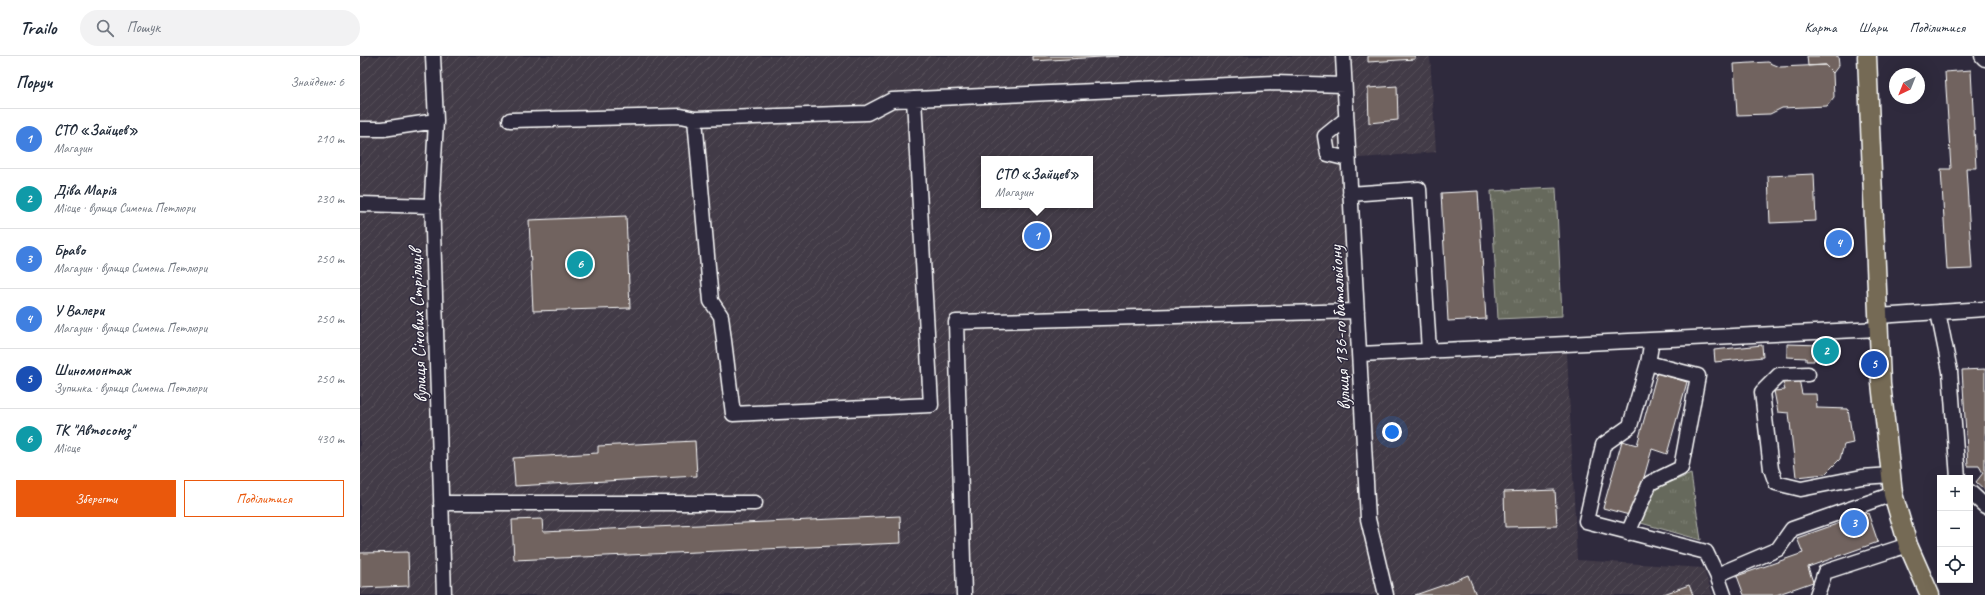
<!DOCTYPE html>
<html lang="uk">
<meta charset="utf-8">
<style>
body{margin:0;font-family:Caveat,sans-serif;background:#f2f2f3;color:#1f2937}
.controls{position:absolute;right:12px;bottom:12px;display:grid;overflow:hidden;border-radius:0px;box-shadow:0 4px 16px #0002}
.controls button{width:36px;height:36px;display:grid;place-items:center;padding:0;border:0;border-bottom:1px solid #e0e1e3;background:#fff;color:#1f2937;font:20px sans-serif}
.compass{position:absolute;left:1529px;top:12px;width:36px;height:36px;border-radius:50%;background:#fff;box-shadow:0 4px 16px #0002;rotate:223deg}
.you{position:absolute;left:1032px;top:376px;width:14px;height:14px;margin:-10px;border:3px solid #fff;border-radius:50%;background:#1a73e8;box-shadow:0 0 0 6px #1a73e833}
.badge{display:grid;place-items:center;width:26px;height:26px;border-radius:50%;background:#ea580c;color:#fff;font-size:13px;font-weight:700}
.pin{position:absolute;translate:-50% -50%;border:2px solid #fff;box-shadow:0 1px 4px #0006}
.popup{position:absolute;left:621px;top:100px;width:112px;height:52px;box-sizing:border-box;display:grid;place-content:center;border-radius:0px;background:#fff;filter:drop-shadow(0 1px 3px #0005);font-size:13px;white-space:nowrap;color:#747a83}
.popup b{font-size:15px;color:#1f2937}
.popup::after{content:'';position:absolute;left:50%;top:100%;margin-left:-8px;border:8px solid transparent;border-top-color:#fff}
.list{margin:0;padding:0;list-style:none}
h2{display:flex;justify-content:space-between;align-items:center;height:52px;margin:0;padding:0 16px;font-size:17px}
h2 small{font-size:13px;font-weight:400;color:#747a83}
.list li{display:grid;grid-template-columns:26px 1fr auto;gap:12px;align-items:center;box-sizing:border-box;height:60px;padding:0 16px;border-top:1px solid #e0e1e3}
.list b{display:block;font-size:15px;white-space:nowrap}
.list p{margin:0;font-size:13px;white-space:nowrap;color:#747a83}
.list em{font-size:13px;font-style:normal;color:#747a83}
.actions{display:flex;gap:8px;padding:12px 16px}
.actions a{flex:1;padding:9px 0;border:1px solid #ea580c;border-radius:0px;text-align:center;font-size:14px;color:#ea580c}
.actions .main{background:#ea580c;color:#fff}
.icon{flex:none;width:22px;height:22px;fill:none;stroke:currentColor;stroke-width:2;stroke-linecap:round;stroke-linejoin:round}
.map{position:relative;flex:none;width:1625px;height:539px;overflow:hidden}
header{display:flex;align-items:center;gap:24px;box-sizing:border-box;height:56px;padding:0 20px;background:#fff;border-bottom:1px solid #e0e1e3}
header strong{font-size:19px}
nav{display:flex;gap:22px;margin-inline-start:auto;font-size:14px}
.search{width:280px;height:36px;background:#f2f2f3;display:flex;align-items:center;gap:10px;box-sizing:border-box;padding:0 14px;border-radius:22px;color:#747a83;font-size:15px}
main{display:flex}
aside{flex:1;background:#fff}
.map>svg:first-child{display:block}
.industrial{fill:url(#industrial-furrows);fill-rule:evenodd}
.park{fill:url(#park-tufts);stroke:#b2b4ad}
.building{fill:#71645f;stroke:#fff}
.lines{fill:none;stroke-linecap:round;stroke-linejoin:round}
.minor-casing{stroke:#fff;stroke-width:17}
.major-casing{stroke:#fff;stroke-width:21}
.minor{stroke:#2f2a3d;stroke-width:14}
.major{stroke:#746b55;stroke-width:18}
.labels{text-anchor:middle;stroke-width:3;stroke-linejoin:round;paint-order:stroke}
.street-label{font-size:19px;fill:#fff;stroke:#2f2a3d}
</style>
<header>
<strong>Trailo</strong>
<div class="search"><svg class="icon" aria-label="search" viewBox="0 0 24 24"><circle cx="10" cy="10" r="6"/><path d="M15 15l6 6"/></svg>Пошук</div>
<nav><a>Карта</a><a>Шари</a><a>Поділитися</a></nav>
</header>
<main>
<aside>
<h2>Поруч<small>Знайдено: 6</small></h2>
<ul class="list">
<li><span class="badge" style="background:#3f7fe0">1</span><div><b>СТО «Зайцев»</b><p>Магазин</p></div><em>210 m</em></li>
<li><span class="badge" style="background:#0f9aa8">2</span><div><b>Діва Марія</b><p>Місце · вулиця Симона Петлюри</p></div><em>230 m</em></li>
<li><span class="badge" style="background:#3f7fe0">3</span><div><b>Браво</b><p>Магазин · вулиця Симона Петлюри</p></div><em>250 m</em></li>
<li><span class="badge" style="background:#3f7fe0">4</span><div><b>У Валери</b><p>Магазин · вулиця Симона Петлюри</p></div><em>250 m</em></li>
<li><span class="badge" style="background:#1a4fb4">5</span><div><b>Шиномонтаж</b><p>Зупинка · вулиця Симона Петлюри</p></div><em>250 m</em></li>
<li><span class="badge" style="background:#0f9aa8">6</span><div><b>ТК &quot;Автосоюз&quot;</b><p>Місце</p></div><em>430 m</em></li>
</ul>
<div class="actions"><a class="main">Зберегти</a><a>Поділитися</a></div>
</aside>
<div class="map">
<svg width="1625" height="539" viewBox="0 0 1625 539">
<defs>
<pattern id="industrial-furrows" width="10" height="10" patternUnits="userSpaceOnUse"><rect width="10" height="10" fill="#433b47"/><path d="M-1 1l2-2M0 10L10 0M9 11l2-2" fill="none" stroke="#564f59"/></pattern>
<pattern id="park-tufts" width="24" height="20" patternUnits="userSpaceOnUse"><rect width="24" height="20" fill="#66695b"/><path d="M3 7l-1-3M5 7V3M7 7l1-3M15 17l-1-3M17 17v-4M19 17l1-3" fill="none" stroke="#7d8074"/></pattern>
</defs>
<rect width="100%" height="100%" fill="#2f2a3d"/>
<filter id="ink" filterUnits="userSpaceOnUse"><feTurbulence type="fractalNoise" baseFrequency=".025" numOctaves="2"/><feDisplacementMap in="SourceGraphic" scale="8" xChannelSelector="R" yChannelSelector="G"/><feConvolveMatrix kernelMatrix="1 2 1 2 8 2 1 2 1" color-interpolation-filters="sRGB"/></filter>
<g filter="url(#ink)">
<!-- industrial -->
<path class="industrial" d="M0 0H1070L1076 96 988 103 1000 298 1016 306 1207 297 1217 504 1343 512 1353 539H0ZM624 103H730V149H624Z"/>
<!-- park -->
<path class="park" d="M1196 132 1202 260 1138 263 1131 135Z
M1331 418 1341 484 1281 467 1294 433Z"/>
<!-- building -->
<path class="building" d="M673 0H759L673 5Z
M1008 0H1055V3L1008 6Z
M1447 0H1478L1479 9 1473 17 1465 9 1448 10Z
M1408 6 1420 11 1465 9 1473 17 1474 41 1467 50 1422 52 1410 58 1377 59 1374 8Z
M1611 14 1616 112H1606L1612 213 1587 214 1581 113H1591L1585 16Z
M1037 30 1038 64 1009 67 1008 32Z
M1454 118 1456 165 1410 167 1408 120Z
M1118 135 1126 263 1088 265 1081 137Z
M266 160 270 252 173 255 169 164Z
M1427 288 1461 289V302H1454V305H1446V302L1427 301Z
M1402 289 1403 301 1355 306 1354 294Z
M1625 313V434L1616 426 1623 417 1619 410H1608L1602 314Z
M1297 317 1327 326 1307 398 1292 393 1273 460 1243 452 1262 385 1277 389Z
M1439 323 1442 338H1456L1457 352 1488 353 1493 387 1484 389 1480 403 1465 418 1436 421 1429 357 1418 356 1414 335 1425 334 1422 324Z
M335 385 337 420 155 430 153 402 238 397V390Z
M1195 434 1197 470 1145 471 1144 436Z
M1508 457 1518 486 1448 511 1453 526 1416 539H1384L1377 520 1443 497 1437 482Z
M540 460 541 487 154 504 152 464 182 463 183 476Z
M48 496 49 530 0 532V497Z
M1108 519 1116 539H1055L1084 529Z
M1329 529 1333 539H1301Z"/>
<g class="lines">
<defs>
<path id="minor" d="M73 0 76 65 72 141 84 539
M983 0 1008 463 1026 539
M1622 0 1625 3
M335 63 351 245 361 260 373 358 571 349 554 43
M986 63 965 80 968 98 988 103
M150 64 321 60 335 63 507 57 532 44 914 27 984 29
M0 73H23L76 65
M990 138 1059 133 1069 295
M0 148 73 150
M1578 256 1590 315 1598 422
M1518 260 1625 253
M1292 284 1288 307 1270 370 1243 389 1226 465 1346 496 1357 519
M1000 298 1519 273
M1448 318 1419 319 1402 336 1411 413 1416 427 1441 433 1502 421 1531 419
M1610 436 1625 450
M81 447H395
M1268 477 1290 427 1321 412 1338 320 1288 307
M604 539 596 266 997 255
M1364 539 1357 519 1418 493 1432 473 1533 438
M1457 539 1465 516 1548 489"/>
<path id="major" d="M1507 0 1521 327 1533 438 1548 489 1570 539"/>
</defs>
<!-- minor casing -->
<use href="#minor" class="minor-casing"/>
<!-- major casing -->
<use href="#major" class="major-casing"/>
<!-- minor -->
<use href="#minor" class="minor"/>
<!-- major -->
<use href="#major" class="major"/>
</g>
</g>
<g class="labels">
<!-- street labels -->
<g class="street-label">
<text transform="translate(57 270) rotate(-92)" y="7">вулиця Січових Стрільців</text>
<text transform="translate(979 272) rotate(-93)" y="7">вулиця 136-го батальйону</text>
</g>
</g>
</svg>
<div class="controls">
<button>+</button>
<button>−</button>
<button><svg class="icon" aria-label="locate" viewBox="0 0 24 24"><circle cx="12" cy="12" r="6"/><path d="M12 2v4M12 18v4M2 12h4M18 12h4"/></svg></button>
</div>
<svg class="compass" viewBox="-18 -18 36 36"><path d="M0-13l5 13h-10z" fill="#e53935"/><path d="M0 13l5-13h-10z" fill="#747a83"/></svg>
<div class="you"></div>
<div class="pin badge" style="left:677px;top:180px;background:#3f7fe0">1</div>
<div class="popup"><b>СТО «Зайцев»</b>Магазин</div>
<div class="pin badge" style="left:1466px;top:295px;background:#0f9aa8">2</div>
<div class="pin badge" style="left:1494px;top:467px;background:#3f7fe0">3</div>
<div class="pin badge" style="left:1479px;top:187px;background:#3f7fe0">4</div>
<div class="pin badge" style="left:1514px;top:308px;background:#1a4fb4">5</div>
<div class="pin badge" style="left:220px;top:208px;background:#0f9aa8">6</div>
</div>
</main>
